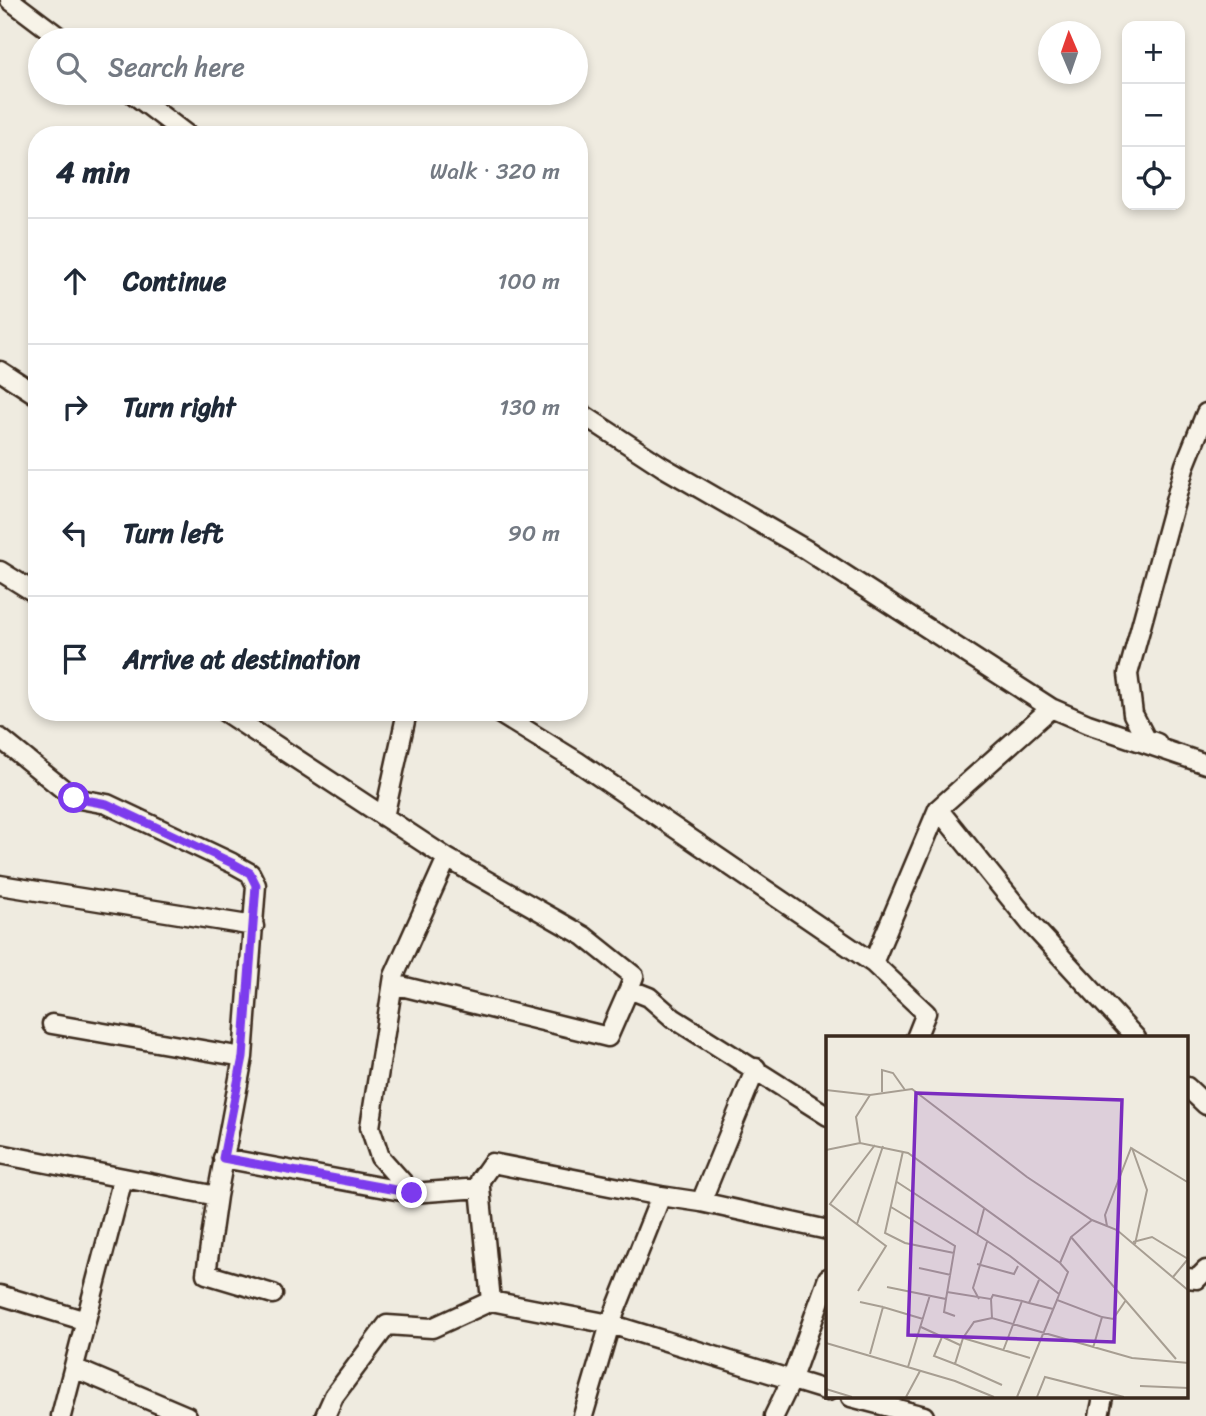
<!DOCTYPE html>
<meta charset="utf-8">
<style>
body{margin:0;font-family:Sriracha,sans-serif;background:#f2f2f3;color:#1f2937}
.controls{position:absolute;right:21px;top:21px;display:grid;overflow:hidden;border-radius:14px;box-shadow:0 4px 10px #0003}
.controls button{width:63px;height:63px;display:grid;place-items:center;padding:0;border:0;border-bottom:2px solid #e0e1e3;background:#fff;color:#1f2937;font:35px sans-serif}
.compass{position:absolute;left:1038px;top:21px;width:63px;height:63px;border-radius:50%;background:#fff;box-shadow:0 4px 10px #0003;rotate:358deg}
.stop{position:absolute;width:21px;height:21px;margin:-16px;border:5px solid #7c3aed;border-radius:50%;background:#fff}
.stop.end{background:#7c3aed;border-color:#fff;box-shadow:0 2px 7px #0008}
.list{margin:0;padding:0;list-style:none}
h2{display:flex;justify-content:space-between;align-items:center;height:91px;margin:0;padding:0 28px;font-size:30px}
h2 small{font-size:23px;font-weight:400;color:#747a83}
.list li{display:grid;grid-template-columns:46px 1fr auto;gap:21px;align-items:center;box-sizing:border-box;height:126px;padding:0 28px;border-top:2px solid #e0e1e3}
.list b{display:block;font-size:26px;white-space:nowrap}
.list em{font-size:23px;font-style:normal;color:#747a83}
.icon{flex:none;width:38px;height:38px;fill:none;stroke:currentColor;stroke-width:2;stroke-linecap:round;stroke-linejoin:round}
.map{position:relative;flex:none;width:1206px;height:1416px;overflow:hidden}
.search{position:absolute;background:#fff;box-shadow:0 4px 10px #0003;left:28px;top:28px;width:560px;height:77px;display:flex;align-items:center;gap:18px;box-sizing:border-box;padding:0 24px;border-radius:38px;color:#747a83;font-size:26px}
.panel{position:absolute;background:#fff;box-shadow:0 4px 10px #0003;left:28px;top:126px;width:560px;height:595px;border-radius:28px}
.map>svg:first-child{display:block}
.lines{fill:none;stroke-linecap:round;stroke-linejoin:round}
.street-casing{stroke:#3b2a1e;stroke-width:23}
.street{stroke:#f7f3e8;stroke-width:18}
.route{stroke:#7c3aed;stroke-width:9}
.inset-road{fill:none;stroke:#a79e92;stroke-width:2}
.view{fill:#7b2cbf;fill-opacity:0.15;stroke:#7b2cbf;stroke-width:3.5}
.inset-edge{fill:none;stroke:#3b2a1e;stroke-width:3.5}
</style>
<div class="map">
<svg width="1206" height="1416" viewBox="0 0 1206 1416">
<rect width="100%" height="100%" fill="#efebe0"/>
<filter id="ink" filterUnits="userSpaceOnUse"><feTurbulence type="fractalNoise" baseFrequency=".0143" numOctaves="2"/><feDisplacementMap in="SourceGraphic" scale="14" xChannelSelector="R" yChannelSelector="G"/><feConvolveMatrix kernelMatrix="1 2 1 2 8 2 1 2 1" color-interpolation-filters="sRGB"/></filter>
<g filter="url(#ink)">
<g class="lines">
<defs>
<path id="street" d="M10 0 63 40
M132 93 187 135
M0 371 37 395
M579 412 663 467 805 549 1051 708 1088 724 1206 764
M0 571 37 594
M225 712 447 858 584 936 634 976 629 989 649 997 673 1018 828 1116
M497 712 578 762 873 963 926 1013 916 1038
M0 738 74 798 107 804 232 863 250 873 256 885 243 1057 217 1196 0 1154
M1157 743 1146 739 1133 714 1128 674 1185 465 1206 413
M938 809 1031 924 1136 1038
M384 817 407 712
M0 885 254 926
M873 963 938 809 1051 708
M393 984 608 1037 629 989
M52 1024 243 1057
M1187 1087 1206 1105
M223 1158 412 1193 480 1188 491 1301
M480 1188V1180L492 1163 661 1196
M412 1193 380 1157 370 1127 394 976 447 858
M217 1196 206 1274 273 1294
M701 1202 828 1230
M1187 1278 1197 1279 1206 1270
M0 1295 86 1321
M74 1368 187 1416
M851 1397 924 1416
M61 1416 123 1178
M325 1416 334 1396 387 1325 432 1328 491 1301 610 1324 828 1391
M583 1416 610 1324 661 1196 701 1202 756 1068
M774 1416 791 1381 828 1278
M1099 1416 1103 1397"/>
</defs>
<!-- street casing -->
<use href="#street" class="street-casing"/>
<!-- street -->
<use href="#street" class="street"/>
</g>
</g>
<g class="lines" filter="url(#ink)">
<!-- route -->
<path class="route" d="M74 798 107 804 232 863 250 873 256 885 243 1057 223 1158 412 1193"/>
</g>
<!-- overview -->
<g transform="translate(826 1036)">
<rect width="362" height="362" fill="#efebe0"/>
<path class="inset-road" d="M0 54 44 59 86 53 201 141 266 184 291 194 363 255M56 56V34L67 37 79 54M34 107 30 81 44 59M306 112 321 154 309 208M0 114 34 107 82 117 234 227 242 236 231 264 276 281 267 312M77 115 59 197 79 207 128 217M71 146 184 220 233 258M31 188 57 110M281 190 279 179 305 112 363 147M151 199 158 173M245 201 350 323M307 206 326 201 362 223 347 241M234 227 245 201 266 184M151 228 188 238 192 230M93 232 125 239M61 251 120 263 129 210 65 171M32 255 60 210 4 168 49 109M121 256 165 263 166 282M120 263 118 276 129 280M153 263 147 252 161 206M165 263 167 259 196 265M34 266 57 271M203 267 227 273M276 281 287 283 300 264M95 291 134 309M116 301 108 320 129 328M137 302 204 322M0 307 129 345 168 361M177 315 196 265 203 267 213 244M44 318 57 271 97 283M82 331 104 259M176 349 129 328 137 302 148 286 166 282 306 322 363 327M314 350 363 352M0 353 26 361M80 361 94 335M191 361 231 264M211 361 219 341 298 361"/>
<path class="view" d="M90 57 296 64 288 306 82 299Z"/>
<rect width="362" height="362" class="inset-edge"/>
</g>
</svg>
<div class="controls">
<button>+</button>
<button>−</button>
<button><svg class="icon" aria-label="locate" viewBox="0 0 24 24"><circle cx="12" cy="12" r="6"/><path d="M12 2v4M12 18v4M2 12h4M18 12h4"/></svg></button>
</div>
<svg class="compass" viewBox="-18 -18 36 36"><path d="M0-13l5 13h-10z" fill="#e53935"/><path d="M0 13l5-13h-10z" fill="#747a83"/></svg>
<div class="stop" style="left:74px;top:798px"></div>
<div class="stop end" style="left:412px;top:1193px"></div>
<div class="search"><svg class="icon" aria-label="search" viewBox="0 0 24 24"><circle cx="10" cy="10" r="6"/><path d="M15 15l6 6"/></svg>Search here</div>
<section class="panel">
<h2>4 min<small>Walk · 320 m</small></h2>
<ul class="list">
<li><svg class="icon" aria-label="ahead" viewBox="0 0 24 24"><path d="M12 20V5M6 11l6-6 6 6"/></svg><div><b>Continue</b></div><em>100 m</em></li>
<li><svg class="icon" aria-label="right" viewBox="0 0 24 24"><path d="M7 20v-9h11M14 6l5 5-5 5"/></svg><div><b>Turn right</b></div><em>130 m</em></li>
<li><svg class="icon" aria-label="left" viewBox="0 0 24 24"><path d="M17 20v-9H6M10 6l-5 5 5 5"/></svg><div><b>Turn left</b></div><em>90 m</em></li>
<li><svg class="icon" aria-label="arrive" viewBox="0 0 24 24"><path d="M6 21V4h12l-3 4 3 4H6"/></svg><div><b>Arrive at destination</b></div></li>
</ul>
</section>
</div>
